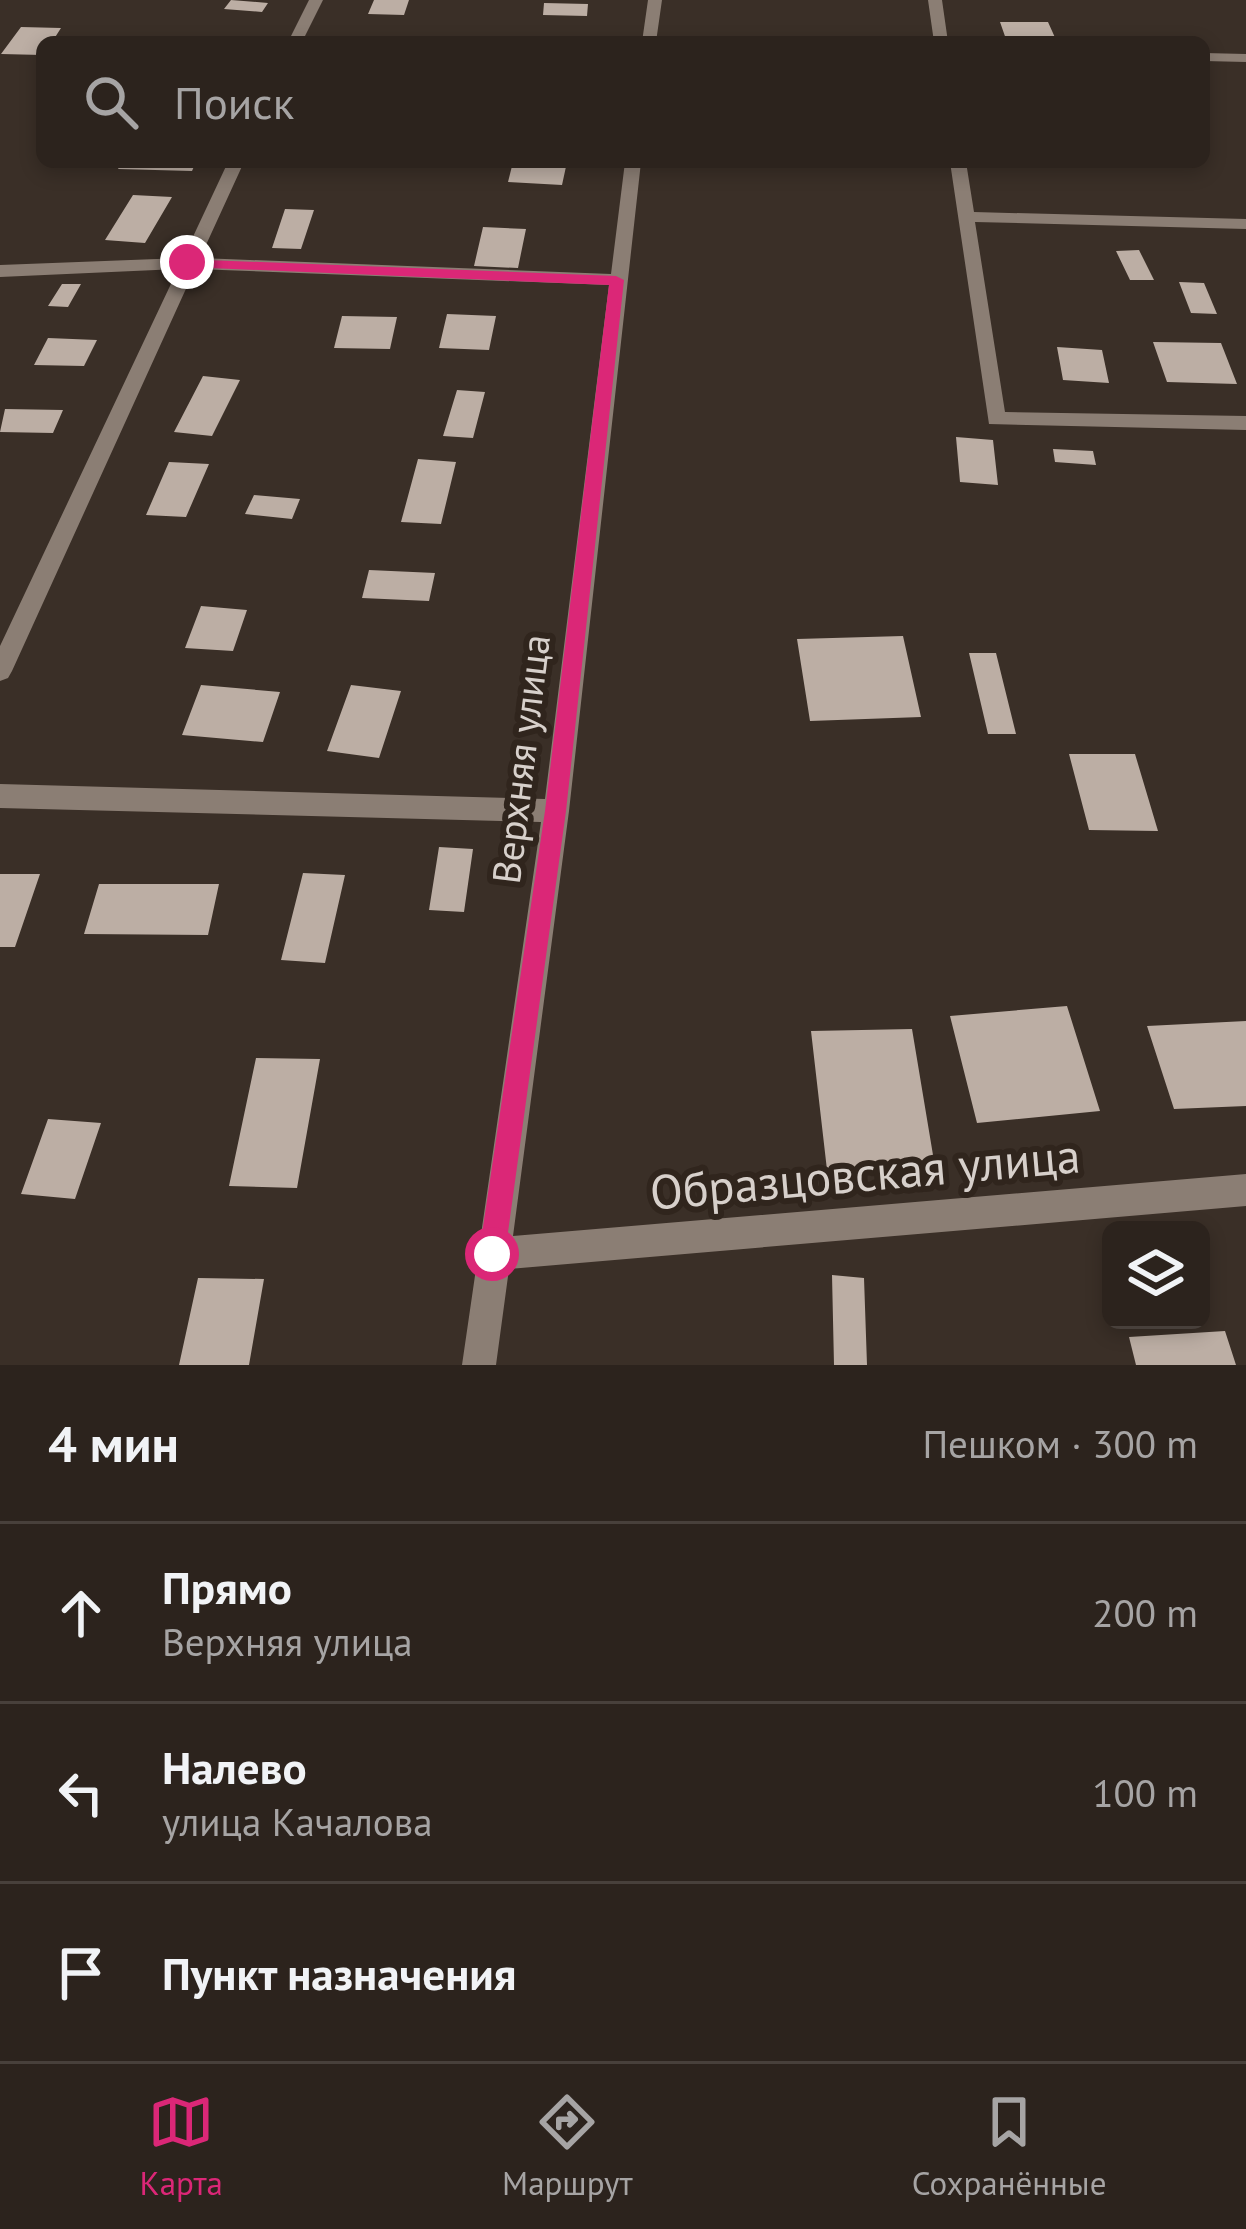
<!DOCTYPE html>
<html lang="ru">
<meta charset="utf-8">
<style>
body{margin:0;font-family:"PT Sans",sans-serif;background:#382f2a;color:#f1f3f6}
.controls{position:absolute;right:36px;bottom:36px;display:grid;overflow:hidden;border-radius:18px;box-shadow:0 6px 18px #0003}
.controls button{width:108px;height:108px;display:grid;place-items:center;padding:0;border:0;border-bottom:3px solid #48403b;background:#2c231d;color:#f1f3f6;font:60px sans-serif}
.stop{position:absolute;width:36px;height:36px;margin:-27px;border:9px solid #db2777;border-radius:50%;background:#fff}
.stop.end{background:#db2777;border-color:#fff;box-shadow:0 3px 12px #0008}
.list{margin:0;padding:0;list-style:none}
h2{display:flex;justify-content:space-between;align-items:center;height:156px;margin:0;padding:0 48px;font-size:51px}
h2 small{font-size:39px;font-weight:400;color:#a6a4a4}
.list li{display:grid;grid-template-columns:78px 1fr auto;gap:36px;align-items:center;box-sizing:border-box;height:180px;padding:0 48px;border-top:3px solid #48403b}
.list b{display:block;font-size:45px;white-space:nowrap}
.list p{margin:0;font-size:39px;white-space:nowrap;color:#a6a4a4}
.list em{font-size:39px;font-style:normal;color:#a6a4a4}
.icon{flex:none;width:66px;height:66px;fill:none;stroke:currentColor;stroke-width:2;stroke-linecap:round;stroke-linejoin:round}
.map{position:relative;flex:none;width:1246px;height:1365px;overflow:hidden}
.search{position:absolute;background:#2c231d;box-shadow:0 6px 18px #0003;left:36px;right:36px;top:36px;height:132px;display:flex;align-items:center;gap:30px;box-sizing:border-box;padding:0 42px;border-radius:18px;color:#a6a4a4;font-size:45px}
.sheet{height:696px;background:#2c231d}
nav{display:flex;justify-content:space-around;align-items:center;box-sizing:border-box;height:168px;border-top:3px solid #48403b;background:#2c231d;font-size:33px;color:#a6a4a4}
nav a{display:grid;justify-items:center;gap:6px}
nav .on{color:#db2777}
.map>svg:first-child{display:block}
.building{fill:#bcaea4}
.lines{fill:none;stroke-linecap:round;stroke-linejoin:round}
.lane{fill:#8b7e74;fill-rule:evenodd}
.street{fill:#8b7e74;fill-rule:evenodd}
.route{fill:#db2777}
.labels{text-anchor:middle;stroke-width:12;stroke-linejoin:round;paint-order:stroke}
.street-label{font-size:39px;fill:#d7d0cb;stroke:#30251d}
.near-street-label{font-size:48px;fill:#d7d0cb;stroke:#30251d}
</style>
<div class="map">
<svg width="1246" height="1365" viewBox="0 0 1246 1365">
<rect width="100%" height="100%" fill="#3a2f27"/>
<!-- building -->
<path class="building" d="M231 0 268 3 262 12 224 9Z
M374 0H409L404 15 368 14Z
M544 3 588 4 587 16 543 15Z
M1000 22H1048L1057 42H1007Z
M21 27 61 28 52 42H42V55L1 54Z
M122 162H196L192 171 118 169Z
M513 162H567L562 185 508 182Z
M133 195 172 197 145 243 105 240Z
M285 209 314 210 301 249 272 248Z
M483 227 526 229 518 268 474 266Z
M1139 250 1154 280H1130L1116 251Z
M1179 282 1204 283 1217 314 1191 313Z
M62 284H81L68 307 48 306Z
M447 314 496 316 489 350 439 348Z
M342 316 397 317 390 349 334 348Z
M48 338 97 340 84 366 34 365Z
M1153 342 1221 343 1237 384 1167 382Z
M1057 347 1102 350 1109 383 1063 380Z
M203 376 240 380 212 436 174 432Z
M457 390 485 392 473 438 443 436Z
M5 409 63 410 53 433 0 432Z
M956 437 993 440 998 485 960 482Z
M1053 449 1093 451 1096 465 1055 462Z
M418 459 456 462 441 524 401 522Z
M169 462 209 464 186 517 146 515Z
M254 495 300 499 292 519 245 514Z
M369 570 435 573 429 601 362 598Z
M201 606 247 610 233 651 185 648Z
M903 636 921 717 810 721 797 639Z
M969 653H996L1016 734H988Z
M201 685 280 692 263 742 182 735Z
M351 685 401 691 379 758 327 751Z
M1069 754H1135L1158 831 1089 830Z
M439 847 473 849 464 912 429 910Z
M303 873 345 875 325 963 281 960Z
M0 874H40L15 947H0Z
M99 884H219L208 935 84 934Z
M1067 1006 1100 1111 977 1123 950 1016Z
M1246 1021V1106L1174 1109 1147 1026Z
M912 1029 935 1167 827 1170 811 1031Z
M256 1058 320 1059 297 1188 229 1186Z
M48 1119 101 1123 75 1199 21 1194Z
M832 1275 864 1278 867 1365H834Z
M198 1278 264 1279 249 1365H179Z
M1225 1331 1236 1365H1136L1129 1337Z"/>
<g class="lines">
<!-- lane -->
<path class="lane" d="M1204 53 1246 54V62L1204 61Z"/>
<!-- street -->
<path class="street" d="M309 0H323L302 42H288Z
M648 0H662L656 42H642Z
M928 0H942L948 42H934Z
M228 162H244L200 258 611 274 625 162H641L569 811 513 1236 1246 1174V1206L509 1269 496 1365H462L541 822 0 808V784L545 799 609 285 195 269 12 671 8 678 0 681V646L178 269 0 277V265L183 258Z
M950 162H966L974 212 1246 219V229L975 222 1005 412 1246 416V430L989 424Z"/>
</g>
<!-- route -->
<path class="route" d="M182 259 616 276 624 280 566 811 505 1254 501 1263 492 1267 483 1263 479 1254 545 811 609 285 187 267Z"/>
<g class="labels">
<!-- street labels -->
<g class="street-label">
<text transform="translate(521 759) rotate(-83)" y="14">Верхняя улица</text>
</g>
<!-- near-street labels -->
<g class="near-street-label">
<text transform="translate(865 1174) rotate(-5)" y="17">Образцовская улица</text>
</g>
</g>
</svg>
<div class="controls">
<button><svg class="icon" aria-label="layers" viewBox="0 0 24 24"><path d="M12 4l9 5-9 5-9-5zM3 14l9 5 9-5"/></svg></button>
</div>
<div class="stop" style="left:492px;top:1254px"></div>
<div class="stop end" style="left:187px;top:262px"></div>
<div class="search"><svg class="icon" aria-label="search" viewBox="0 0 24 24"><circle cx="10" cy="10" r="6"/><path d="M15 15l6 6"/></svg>Поиск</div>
</div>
<section class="sheet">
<h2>4 мин<small>Пешком · 300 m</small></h2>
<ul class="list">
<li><svg class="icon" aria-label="ahead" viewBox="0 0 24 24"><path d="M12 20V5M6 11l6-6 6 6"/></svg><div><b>Прямо</b><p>Верхняя улица</p></div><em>200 m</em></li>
<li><svg class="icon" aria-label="left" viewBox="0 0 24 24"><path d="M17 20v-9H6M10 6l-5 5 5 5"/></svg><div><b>Налево</b><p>улица Качалова</p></div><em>100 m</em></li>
<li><svg class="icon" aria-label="arrive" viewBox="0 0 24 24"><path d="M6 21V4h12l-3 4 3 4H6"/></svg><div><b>Пункт назначения</b></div></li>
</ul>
</section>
<nav>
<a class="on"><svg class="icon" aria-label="map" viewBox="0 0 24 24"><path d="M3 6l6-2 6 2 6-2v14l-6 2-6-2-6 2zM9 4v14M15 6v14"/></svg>Карта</a>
<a><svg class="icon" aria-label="directions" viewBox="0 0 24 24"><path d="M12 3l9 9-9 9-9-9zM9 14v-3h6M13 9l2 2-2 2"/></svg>Маршрут</a>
<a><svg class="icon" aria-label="saved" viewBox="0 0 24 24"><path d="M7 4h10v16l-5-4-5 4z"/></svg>Сохранённые</a>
</nav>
